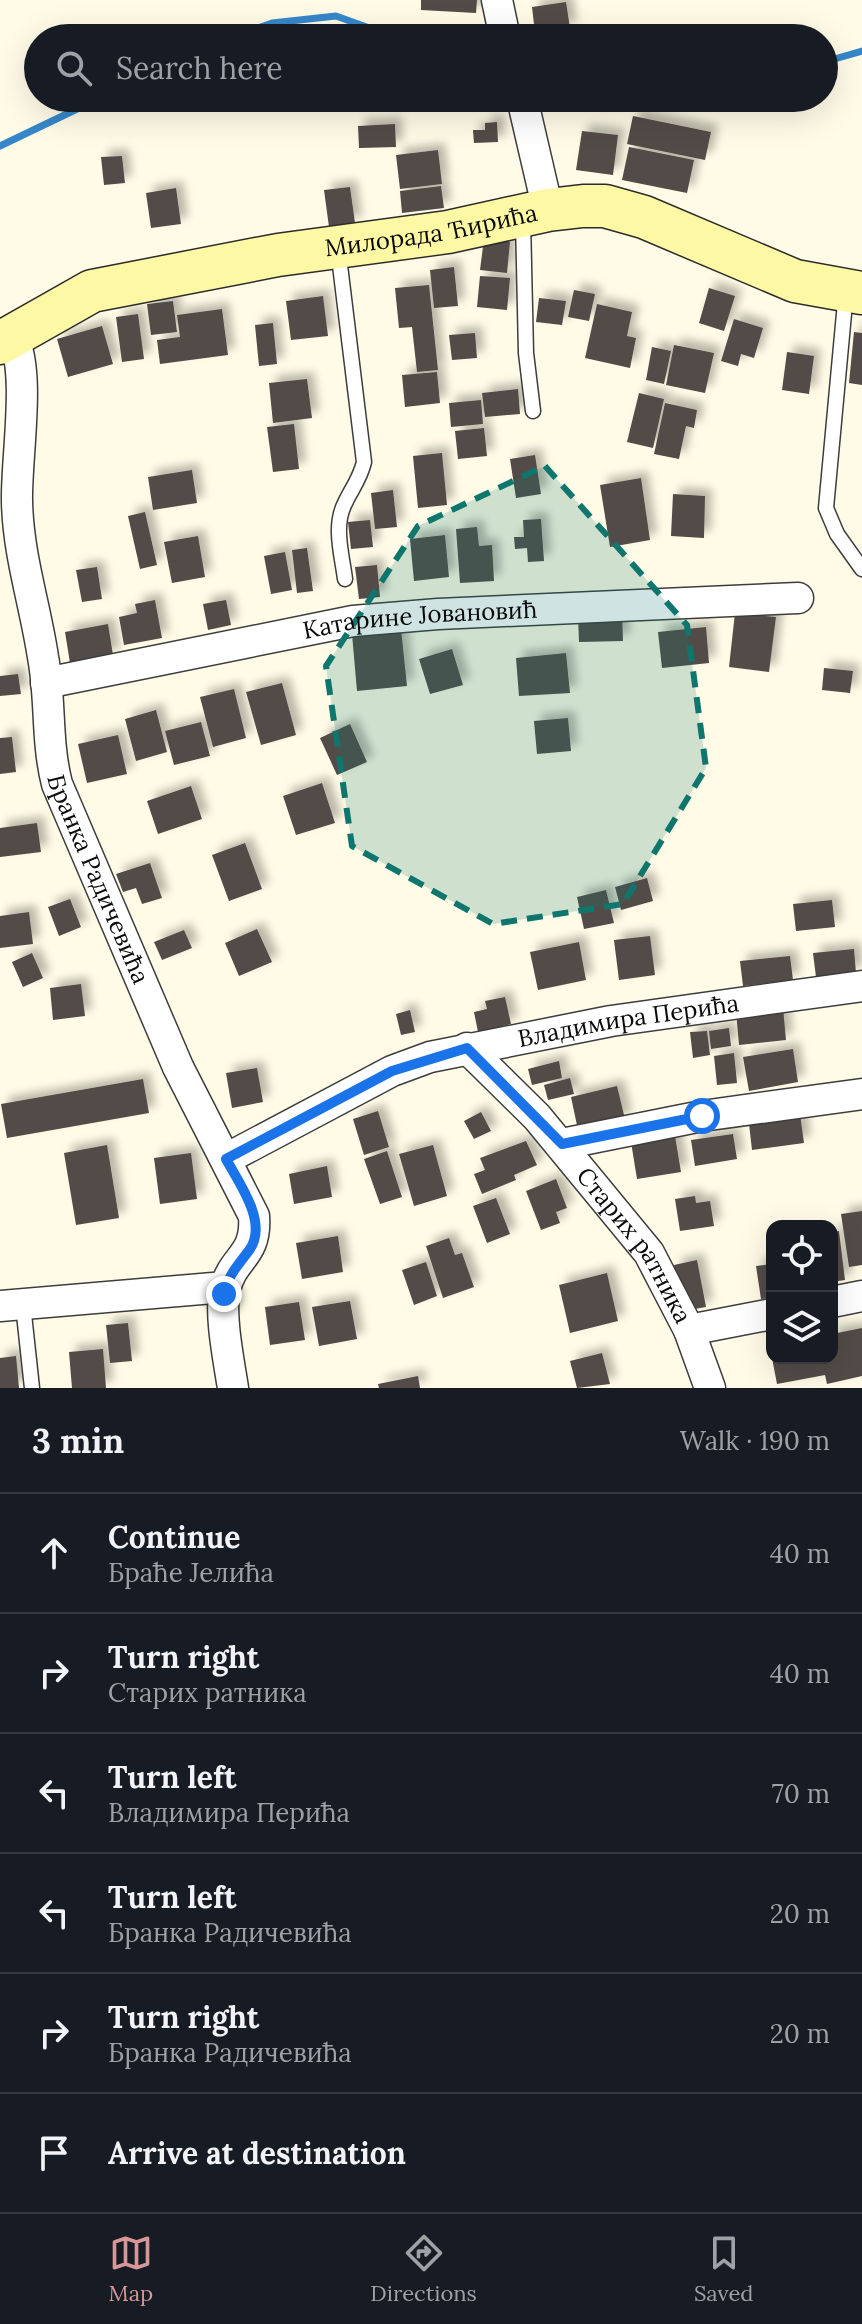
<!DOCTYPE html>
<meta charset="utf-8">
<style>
body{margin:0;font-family:Lora,serif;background:#242831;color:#f1f3f6}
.controls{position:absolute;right:24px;bottom:24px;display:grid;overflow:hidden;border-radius:16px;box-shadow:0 8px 32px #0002}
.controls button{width:72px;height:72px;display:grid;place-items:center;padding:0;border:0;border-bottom:2px solid #363941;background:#171b24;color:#f1f3f6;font:40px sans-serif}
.stop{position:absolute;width:24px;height:24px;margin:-18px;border:6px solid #1a73e8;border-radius:50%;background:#fff}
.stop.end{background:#1a73e8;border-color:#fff;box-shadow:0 2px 8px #0008}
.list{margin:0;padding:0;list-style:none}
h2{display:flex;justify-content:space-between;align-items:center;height:104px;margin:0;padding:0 32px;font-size:34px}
h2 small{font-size:26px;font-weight:400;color:#9ea1a6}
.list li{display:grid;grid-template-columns:52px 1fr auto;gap:24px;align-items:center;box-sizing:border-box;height:120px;padding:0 32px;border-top:2px solid #363941}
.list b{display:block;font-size:30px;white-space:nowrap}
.list p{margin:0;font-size:26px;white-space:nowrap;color:#9ea1a6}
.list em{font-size:26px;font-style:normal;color:#9ea1a6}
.icon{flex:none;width:44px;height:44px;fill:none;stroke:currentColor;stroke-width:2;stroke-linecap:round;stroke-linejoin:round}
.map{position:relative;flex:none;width:862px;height:1388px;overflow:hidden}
.search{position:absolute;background:#171b24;box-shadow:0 8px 32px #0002;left:24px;right:24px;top:24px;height:88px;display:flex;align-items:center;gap:20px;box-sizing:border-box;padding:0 28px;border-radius:44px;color:#9ea1a6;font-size:30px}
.sheet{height:824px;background:#171b24}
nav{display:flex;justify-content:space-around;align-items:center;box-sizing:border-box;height:112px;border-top:2px solid #363941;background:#171b24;font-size:22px;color:#9ea1a6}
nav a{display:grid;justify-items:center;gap:4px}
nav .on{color:#d69798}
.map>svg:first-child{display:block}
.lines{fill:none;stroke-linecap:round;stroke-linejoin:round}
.stream{stroke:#3687c9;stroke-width:7}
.building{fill:#524b46;filter:url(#shadow)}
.lane-casing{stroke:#3d3d3d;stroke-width:17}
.street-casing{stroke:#3d3d3d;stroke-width:33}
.secondary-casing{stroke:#2c2c2c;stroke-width:45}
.lane{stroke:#fff;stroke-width:14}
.street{stroke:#fff;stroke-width:30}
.secondary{stroke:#fdf8a3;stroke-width:42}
.route{stroke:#1a73e8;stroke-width:10}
.marked{fill:#0f766e;fill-opacity:0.2;stroke:#0f766e;stroke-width:6;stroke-dasharray:16 10;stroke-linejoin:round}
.labels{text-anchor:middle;stroke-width:8;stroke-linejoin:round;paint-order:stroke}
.street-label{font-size:24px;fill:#0a0a0a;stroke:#fff}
</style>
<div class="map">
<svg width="862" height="1388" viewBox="0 0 862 1388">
<defs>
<filter id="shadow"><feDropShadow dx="7" dy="-7" stdDeviation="4" flood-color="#0004"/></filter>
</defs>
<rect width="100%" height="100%" fill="#fffbe7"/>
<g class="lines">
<!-- stream -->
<path class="stream" d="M231 38 272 23 336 16 397 38
M824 62 862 51
M0 146 100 98"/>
</g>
<!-- building -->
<path class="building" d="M421 0H477L476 13 421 10Z
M566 2 570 28 535 33 532 7Z
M633 116 711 132 705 160 627 144Z
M497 122 498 142 474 143 473 130H485V123Z
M395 124 396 147 359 148 358 126Z
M582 131 618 135 613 175 576 170Z
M629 147 694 160 687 193 622 180Z
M438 150 442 184 400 189 396 155Z
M122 156 125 183 104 185 101 157Z
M441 186 444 208 402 213 400 191Z
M350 187 355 223 329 227 324 190Z
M176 188 181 224 151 228 146 193Z
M484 239 510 242 507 273 480 270Z
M454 267 458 306 434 308 430 270Z
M480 276 510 278 507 310 477 307Z
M429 285 438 370 417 372 412 327 399 328 395 288Z
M709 288 735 296 724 331 699 323Z
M574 290 595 294 589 321 568 317Z
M323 296 328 336 291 340 286 301Z
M539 298 566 301 562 325 536 322Z
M173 301 177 332 151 335 147 304Z
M597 304 632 312 627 336 636 338 630 368 585 358Z
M222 309 228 355 160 364 157 340 180 337 177 315Z
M138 314 144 359 122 362 116 317Z
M734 319 763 328 754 358 741 354 738 366 721 361Z
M273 323 277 364 259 366 255 325Z
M102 326 113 364 68 377 57 339Z
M854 332 862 333V385L849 383Z
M475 333 477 358 452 360 449 335Z
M674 345 714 353 705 393 666 385Z
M652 347 671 351 664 384 646 380Z
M787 352 814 356 809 394 782 390Z
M437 372 440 403 405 407 402 375Z
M307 379 312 418 273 423 269 383Z
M518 389 520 414 485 417 482 393Z
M639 393 664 399 653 448 627 442Z
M481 400 483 424 451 427 449 403Z
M665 403 697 410 694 428 686 426 679 459 654 454Z
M294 424 299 469 273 472 267 427Z
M484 428 487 456 458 459 455 431Z
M442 453 447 505 418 508 413 456Z
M535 455 541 494 516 498 510 459Z
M192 470 197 503 153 510 148 477Z
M641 478 650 540 610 547 600 485Z
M393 490 397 527 375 529 371 493Z
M673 494 705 496 704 538 671 536Z
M145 512 157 565 140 569 128 516Z
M541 519 544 561 528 562 527 548 515 549 514 537H524L523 520Z
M370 520 373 547 351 549 348 522Z
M477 527 479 546 492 545 494 581 460 583 456 529Z
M445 535 449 577 414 581 410 539Z
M198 536 205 577 172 583 164 542Z
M307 548 313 591 297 593 292 550Z
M285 552 292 590 271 594 264 556Z
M377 565 380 597 359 599 355 567Z
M97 567 102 599 82 602 76 570Z
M155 600 162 638 124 645 119 617 137 613 135 604Z
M226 600 231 625 208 630 203 604Z
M622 613 623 641 579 642 578 615Z
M735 613 776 617 769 672 729 667Z
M108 624 113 655 70 663 65 632Z
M706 627 709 663 662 668 658 632Z
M401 629 407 686 357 691 352 634Z
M452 649 463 685 430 694 419 659Z
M566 653 570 693 519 696 516 658Z
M824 668 853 671 850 693 822 690Z
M18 674 21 694 0 696V676Z
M282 683 296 735 261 745 246 692Z
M234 689 246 738 213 747 200 697Z
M156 710 167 752 136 761 125 719Z
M568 718 571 751 537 754 534 721Z
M201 722 210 756 174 765 165 731Z
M350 724 367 762 337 775 320 738Z
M118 735 127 774 87 783 78 744Z
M12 737 16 772 0 774V738Z
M322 783 335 823 296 835 283 796Z
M191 786 202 819 158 834 147 801Z
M37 823 41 852 0 857V828Z
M245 843 262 889 229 901 212 855Z
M150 863 162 898 142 904 136 888 123 892 116 874Z
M647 878 653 901 621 910 615 887Z
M606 890 614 923 584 929 577 897Z
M70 899 81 927 59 936 48 907Z
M832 900 835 927 796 931 793 904Z
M29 912 33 944 0 948V916Z
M257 929 272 962 239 976 225 943Z
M184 930 192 948 162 960 154 942Z
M650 936 655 975 619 980 614 940Z
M579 942 586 980 538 990 530 952Z
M854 949 856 973 816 977 813 953Z
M32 953 43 978 23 987 12 962Z
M790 956 793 980 743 986 740 961Z
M81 984 85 1016 53 1020 50 988Z
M505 997 511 1024 478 1032 474 1012 487 1009 485 1001Z
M783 1007 786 1040 739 1045 736 1012Z
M410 1010 415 1032 401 1035 396 1014Z
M729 1028 731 1046 711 1049 709 1031Z
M707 1031 710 1055 693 1058 690 1032Z
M793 1049 798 1082 749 1091 743 1057Z
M734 1053 737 1083 717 1085 714 1056Z
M559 1061 562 1078 532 1085 528 1069Z
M257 1068 263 1102 232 1108 226 1073Z
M570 1078 574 1094 548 1100 544 1085Z
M143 1079 149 1113 7 1138 1 1104Z
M617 1086 625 1119 578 1130 571 1097Z
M799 1107 804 1143 752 1150 748 1115Z
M378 1111 389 1147 364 1155 353 1119Z
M481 1112 491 1131 474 1139 464 1121Z
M733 1134 737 1159 695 1166 691 1140Z
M675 1136 681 1172 637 1179 631 1142Z
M526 1141 537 1165 514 1175 516 1180 482 1194 474 1174 485 1170 480 1158Z
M107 1145 119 1218 76 1225 64 1153Z
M433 1145 447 1196 414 1206 399 1154Z
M387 1151 402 1197 380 1204 364 1159Z
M191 1153 197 1199 160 1204 154 1158Z
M327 1166 332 1197 294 1204 289 1174Z
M556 1179 567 1208 556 1212 560 1223 541 1230 526 1191Z
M695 1196 696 1203 710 1201 714 1226 680 1231 675 1199Z
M496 1198 510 1234 487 1243 473 1206Z
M862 1211V1265L849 1267 841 1214Z
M839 1231 845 1280 832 1282V1232Z
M338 1236 343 1272 302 1279 296 1243Z
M449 1238 455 1255 462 1253 474 1287 443 1298 426 1246Z
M697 1260 706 1307 683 1311 674 1265Z
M426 1262 437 1296 414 1305 402 1270Z
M772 1264V1298L761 1299 756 1266Z
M607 1273 618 1321 570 1333 559 1285Z
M350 1301 357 1339 319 1346 312 1307Z
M299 1302 305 1340 270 1345 265 1307Z
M128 1323 132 1361 110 1363 106 1325Z
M862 1328V1376L827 1384 825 1375 777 1384 772 1358H832V1334Z
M103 1349 106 1388H72L69 1352Z
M602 1353 610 1384 577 1388 570 1361Z
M16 1356 19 1388H0V1358Z
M418 1376 420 1388H379L378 1384Z"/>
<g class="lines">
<defs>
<path id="lane" d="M523 220 526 353 533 411
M338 249 364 462C360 479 352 488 345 503 333 526 342 555 345 579
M846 292 826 508 837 534 862 569
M23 1305 32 1388"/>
<g id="street">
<path d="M497 0 505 38"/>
<path d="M522 98 548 210"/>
<path id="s1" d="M13 338C31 373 16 458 17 501 18 555 35 604 43 657 51 699 46 741 57 784L178 1067 254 1216C257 1257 233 1256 225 1289 219 1313 229 1362 233 1388"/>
<path id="s2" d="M46 683 353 621 438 614 798 598"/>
<path id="s3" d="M467 1048 537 1117 649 1253 689 1330 710 1388"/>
<path d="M562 1144 702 1116 862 1094"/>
<path id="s4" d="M226 1159 392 1071 430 1057 611 1021 862 986"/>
<path d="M832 1302 862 1296"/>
<path d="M0 1306 225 1287"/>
<path d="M689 1330 772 1314"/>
</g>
<g id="secondary">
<path id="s5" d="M0 343 92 291 278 255 448 232 548 210 583 206H605L644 217 795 281 862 293"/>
</g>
</defs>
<!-- lane casing -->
<use href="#lane" class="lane-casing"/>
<!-- street casing -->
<use href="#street" class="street-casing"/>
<!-- secondary casing -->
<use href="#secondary" class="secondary-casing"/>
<!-- lane -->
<use href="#lane" class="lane"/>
<!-- street -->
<use href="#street" class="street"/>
<!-- secondary -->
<use href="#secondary" class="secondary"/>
</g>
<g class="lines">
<!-- route -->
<path class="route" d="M224 1294C227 1276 240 1263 250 1249 268 1222 239 1183 226 1159L392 1071 467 1048 562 1144 702 1116"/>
</g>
<!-- marked area -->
<path class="marked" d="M545 466 687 625 706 768 623 904 493 924 352 846 326 666 418 526Z"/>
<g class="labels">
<!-- street labels -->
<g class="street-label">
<text dy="8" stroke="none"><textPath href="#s5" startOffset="450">Милорада Ћирића</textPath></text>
<text dy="8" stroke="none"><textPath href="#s2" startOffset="380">Катарине Јовановић</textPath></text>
<text dy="8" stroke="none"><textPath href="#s1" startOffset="554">Бранка Радичевића</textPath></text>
<text dy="8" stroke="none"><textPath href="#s4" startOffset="430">Владимира Перића</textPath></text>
<text dy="8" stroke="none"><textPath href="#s3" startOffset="260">Старих ратника</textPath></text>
</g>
</g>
</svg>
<div class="controls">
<button><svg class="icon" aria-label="locate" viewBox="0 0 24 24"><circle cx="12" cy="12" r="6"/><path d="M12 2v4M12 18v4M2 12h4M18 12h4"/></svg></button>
<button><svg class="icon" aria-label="layers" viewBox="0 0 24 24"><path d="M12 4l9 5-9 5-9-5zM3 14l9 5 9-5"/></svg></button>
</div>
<div class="stop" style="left:702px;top:1116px"></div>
<div class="stop end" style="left:224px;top:1294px"></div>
<div class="search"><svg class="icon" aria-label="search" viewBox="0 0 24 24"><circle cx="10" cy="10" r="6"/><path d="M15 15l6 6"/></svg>Search here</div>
</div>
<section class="sheet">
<h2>3 min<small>Walk · 190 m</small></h2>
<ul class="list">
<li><svg class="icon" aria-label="ahead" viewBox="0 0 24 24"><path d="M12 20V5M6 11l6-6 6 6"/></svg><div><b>Continue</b><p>Браће Јелића</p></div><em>40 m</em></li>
<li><svg class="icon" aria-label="right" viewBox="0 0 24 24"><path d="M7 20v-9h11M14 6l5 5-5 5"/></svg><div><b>Turn right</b><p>Старих ратника</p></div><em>40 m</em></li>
<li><svg class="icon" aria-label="left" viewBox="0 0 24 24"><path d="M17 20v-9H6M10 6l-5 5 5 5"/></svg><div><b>Turn left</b><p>Владимира Перића</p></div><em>70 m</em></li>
<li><svg class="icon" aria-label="left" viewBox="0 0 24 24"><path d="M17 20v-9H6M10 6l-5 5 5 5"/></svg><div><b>Turn left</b><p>Бранка Радичевића</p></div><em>20 m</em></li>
<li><svg class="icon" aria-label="right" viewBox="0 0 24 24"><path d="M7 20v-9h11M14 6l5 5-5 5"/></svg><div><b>Turn right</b><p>Бранка Радичевића</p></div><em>20 m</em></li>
<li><svg class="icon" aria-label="arrive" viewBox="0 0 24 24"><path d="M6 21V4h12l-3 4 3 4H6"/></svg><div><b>Arrive at destination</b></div></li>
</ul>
</section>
<nav>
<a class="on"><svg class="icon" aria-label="map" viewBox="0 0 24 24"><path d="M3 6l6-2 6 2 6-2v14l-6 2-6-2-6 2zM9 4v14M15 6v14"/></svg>Map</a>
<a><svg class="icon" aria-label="directions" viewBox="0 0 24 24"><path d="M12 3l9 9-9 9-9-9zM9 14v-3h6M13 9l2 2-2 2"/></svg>Directions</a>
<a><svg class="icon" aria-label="saved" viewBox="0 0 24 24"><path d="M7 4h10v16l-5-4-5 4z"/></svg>Saved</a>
</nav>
